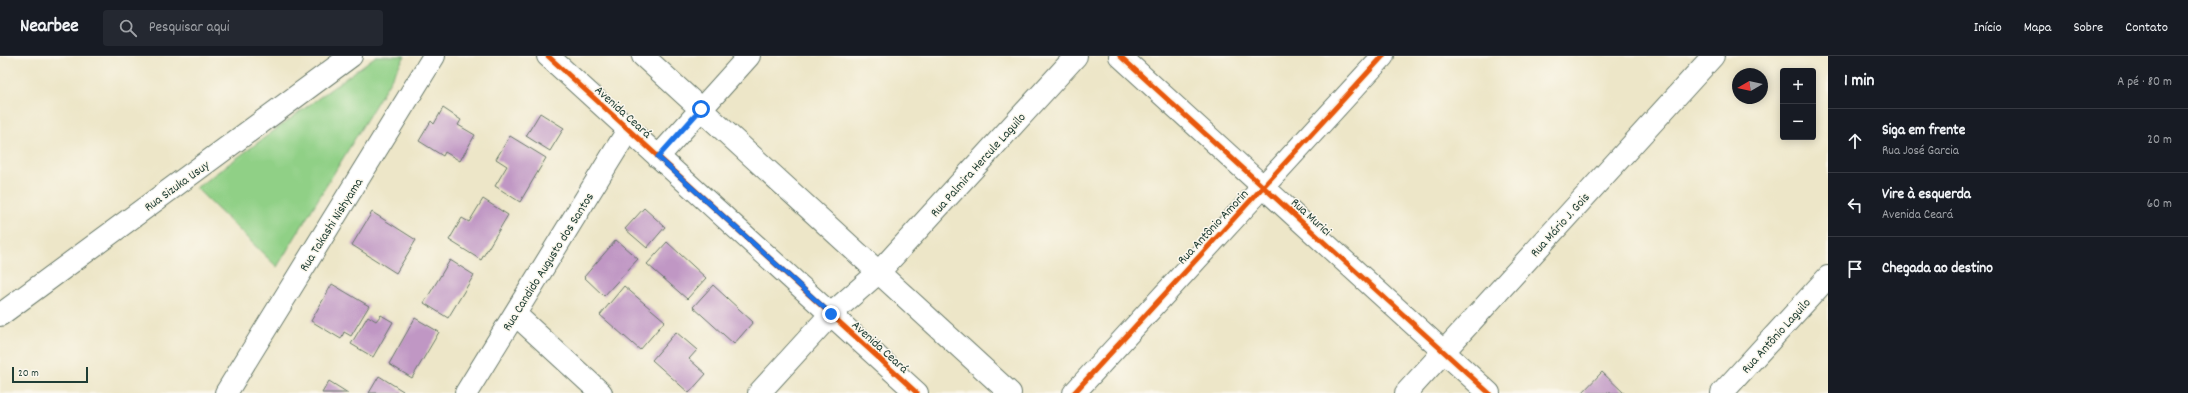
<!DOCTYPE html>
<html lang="pt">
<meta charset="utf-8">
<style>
body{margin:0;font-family:Dekko,sans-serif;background:#242831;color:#f1f3f6}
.controls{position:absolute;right:12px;top:12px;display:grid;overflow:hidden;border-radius:4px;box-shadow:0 2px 10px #0003}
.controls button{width:36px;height:36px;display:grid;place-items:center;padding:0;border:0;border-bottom:1px solid #363941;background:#171b24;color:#f1f3f6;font:20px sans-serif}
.compass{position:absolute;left:1732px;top:12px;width:36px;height:36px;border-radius:50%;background:#171b24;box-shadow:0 2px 10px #0003;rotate:261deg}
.scale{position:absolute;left:12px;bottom:10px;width:76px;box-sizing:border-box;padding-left:4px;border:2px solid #1f3d34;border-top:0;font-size:11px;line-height:14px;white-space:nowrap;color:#1f3d34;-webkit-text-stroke:3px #fbf7ec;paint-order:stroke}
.stop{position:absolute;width:12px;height:12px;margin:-9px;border:3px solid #1a73e8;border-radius:50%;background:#fff}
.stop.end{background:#1a73e8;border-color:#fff;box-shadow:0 1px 4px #0008}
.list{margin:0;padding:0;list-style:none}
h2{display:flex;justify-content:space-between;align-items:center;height:52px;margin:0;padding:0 16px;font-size:17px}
h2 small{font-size:13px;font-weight:400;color:#9ea1a6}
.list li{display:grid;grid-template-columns:26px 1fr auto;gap:12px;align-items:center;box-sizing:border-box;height:64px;padding:0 16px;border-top:1px solid #363941}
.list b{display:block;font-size:15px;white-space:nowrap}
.list p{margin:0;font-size:13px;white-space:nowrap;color:#9ea1a6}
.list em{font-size:13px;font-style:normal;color:#9ea1a6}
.icon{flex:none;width:22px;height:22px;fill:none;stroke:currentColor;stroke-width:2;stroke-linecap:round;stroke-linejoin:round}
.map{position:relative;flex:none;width:1828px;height:337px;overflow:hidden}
header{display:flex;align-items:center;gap:24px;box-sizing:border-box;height:56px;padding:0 20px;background:#171b24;border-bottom:1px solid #363941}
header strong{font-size:19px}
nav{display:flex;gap:22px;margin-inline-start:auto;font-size:14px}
.search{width:280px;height:36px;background:#242831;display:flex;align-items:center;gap:10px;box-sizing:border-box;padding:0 14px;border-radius:4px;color:#9ea1a6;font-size:15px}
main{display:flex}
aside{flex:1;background:#171b24}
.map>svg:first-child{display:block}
.green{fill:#90d086;stroke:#58865d}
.building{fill:#c097c4}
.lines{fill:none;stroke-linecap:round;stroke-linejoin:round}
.minor-casing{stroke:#677868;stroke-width:24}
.minor{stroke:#fff;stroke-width:22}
.cycleway-casing{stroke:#fbf7ec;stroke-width:8}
.cycleway{stroke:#e8590c;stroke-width:5}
.route{stroke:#1a73e8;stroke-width:5}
.labels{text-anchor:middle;stroke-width:3;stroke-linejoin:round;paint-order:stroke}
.street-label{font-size:13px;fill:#1f3d34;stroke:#fbf7ec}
</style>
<header>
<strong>Nearbee</strong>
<div class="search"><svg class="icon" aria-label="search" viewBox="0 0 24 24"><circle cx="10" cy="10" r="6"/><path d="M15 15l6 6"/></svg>Pesquisar aqui</div>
<nav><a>Início</a><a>Mapa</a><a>Sobre</a><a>Contato</a></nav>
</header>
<main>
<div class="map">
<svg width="1828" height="337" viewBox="0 0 1828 337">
<rect width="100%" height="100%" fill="#fbf7ec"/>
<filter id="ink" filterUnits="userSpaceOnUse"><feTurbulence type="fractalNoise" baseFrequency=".025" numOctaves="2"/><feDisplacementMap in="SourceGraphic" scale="8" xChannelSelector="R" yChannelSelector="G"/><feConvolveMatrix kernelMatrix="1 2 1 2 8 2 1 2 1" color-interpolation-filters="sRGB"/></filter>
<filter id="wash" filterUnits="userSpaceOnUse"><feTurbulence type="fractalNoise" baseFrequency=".012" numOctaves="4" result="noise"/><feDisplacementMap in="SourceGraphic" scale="16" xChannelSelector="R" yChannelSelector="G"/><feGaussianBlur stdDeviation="0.9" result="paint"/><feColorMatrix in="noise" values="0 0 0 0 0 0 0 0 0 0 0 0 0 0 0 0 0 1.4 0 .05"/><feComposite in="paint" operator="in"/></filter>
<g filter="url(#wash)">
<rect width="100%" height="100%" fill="#ede6c8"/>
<!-- green -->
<path class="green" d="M376 0H405L277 211 196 132Z"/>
<g id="blocks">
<!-- building -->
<path class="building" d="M443 52 461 64 458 69 475 79 460 105 445 96 443 100 419 85 431 65 434 68Z
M540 57 564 72 550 95 526 80Z
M510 80 546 102 520 146 495 130 507 110 496 103Z
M483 143 508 159 481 204 449 184 462 162 469 166Z
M644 152 665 171 647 192 625 173Z
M372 156 416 184 396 217 352 189Z
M616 184 638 203 604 240 584 221Z
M667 186 706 222 687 243 647 208Z
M450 204 474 219 448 262 424 247Z
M332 228 369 250 351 280 344 276 341 283 311 265Z
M713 229 753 266 734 288 693 251Z
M624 230 665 265 640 294 600 259Z
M381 259 393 266 373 301 351 288 368 260 376 265Z
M415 262 439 276 412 322 389 308Z
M676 276 697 294 689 303 706 318 689 337 652 304Z
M1602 316 1624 337H1582Z
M379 320 403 335 402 337H369Z
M329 325 348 337H322Z"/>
</g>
</g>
<g filter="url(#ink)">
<use href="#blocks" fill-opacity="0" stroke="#677868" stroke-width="1"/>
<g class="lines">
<defs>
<path id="minor" d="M548 0 917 337
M643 0 1010 337
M1120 0 1489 337
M658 101 749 0
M515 258 601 337
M0 259 351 0
M226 337 434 0
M466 337 628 74
M759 337 831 258 879 216 1076 0
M1074 337 1383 0
M1406 337 1713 0
M1722 337 1828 221"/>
</defs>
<!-- minor casing -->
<use href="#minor" class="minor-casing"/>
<!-- minor -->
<use href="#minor" class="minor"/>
<defs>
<path id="cycleway" d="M548 0 917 337
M1120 0 1489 337
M1074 337 1383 0"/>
</defs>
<!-- cycleway casing -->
<use href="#cycleway" class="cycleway-casing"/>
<!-- cycleway -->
<use href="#cycleway" class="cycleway"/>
</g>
</g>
<g class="lines" filter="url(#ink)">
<!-- route -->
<path class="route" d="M701 53 658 101 831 258"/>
</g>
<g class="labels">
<!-- street labels -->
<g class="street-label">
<text transform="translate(624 55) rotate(42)" y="5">Avenida Ceará</text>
<text transform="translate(977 108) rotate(-48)" y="5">Rua Palmira Hercule Laguilo</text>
<text transform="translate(176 129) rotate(-36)" y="5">Rua Sizuka Usuy</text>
<text transform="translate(1312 160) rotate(42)" y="5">Rua Murici</text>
<text transform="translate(330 168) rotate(-58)" y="5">Rua Takashi Nishyama</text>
<text transform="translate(1559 168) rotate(-48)" y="5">Rua Mário J. Gois</text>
<text transform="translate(1212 170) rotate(-47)" y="5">Rua Antônio Amorin</text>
<text transform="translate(547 205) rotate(-58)" y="5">Rua Candido Augusto dos Santos</text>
<text transform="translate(1775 279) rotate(-48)" y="5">Rua Antônio Laguilo</text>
<text transform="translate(881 290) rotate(42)" y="5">Avenida Ceará</text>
</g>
</g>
</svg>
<div class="controls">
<button>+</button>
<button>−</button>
</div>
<svg class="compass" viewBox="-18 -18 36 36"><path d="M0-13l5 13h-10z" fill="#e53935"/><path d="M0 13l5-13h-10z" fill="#9ea1a6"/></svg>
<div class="scale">20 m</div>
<div class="stop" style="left:701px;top:53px"></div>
<div class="stop end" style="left:831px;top:258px"></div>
</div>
<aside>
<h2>1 min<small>A pé · 80 m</small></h2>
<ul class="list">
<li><svg class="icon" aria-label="ahead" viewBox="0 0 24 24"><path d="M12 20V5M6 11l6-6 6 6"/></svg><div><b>Siga em frente</b><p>Rua José Garcia</p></div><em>20 m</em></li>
<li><svg class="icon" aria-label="left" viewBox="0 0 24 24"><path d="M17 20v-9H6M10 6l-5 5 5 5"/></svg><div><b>Vire à esquerda</b><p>Avenida Ceará</p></div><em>60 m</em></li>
<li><svg class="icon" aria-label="arrive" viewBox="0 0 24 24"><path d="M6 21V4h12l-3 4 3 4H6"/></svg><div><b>Chegada ao destino</b></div></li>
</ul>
</aside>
</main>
